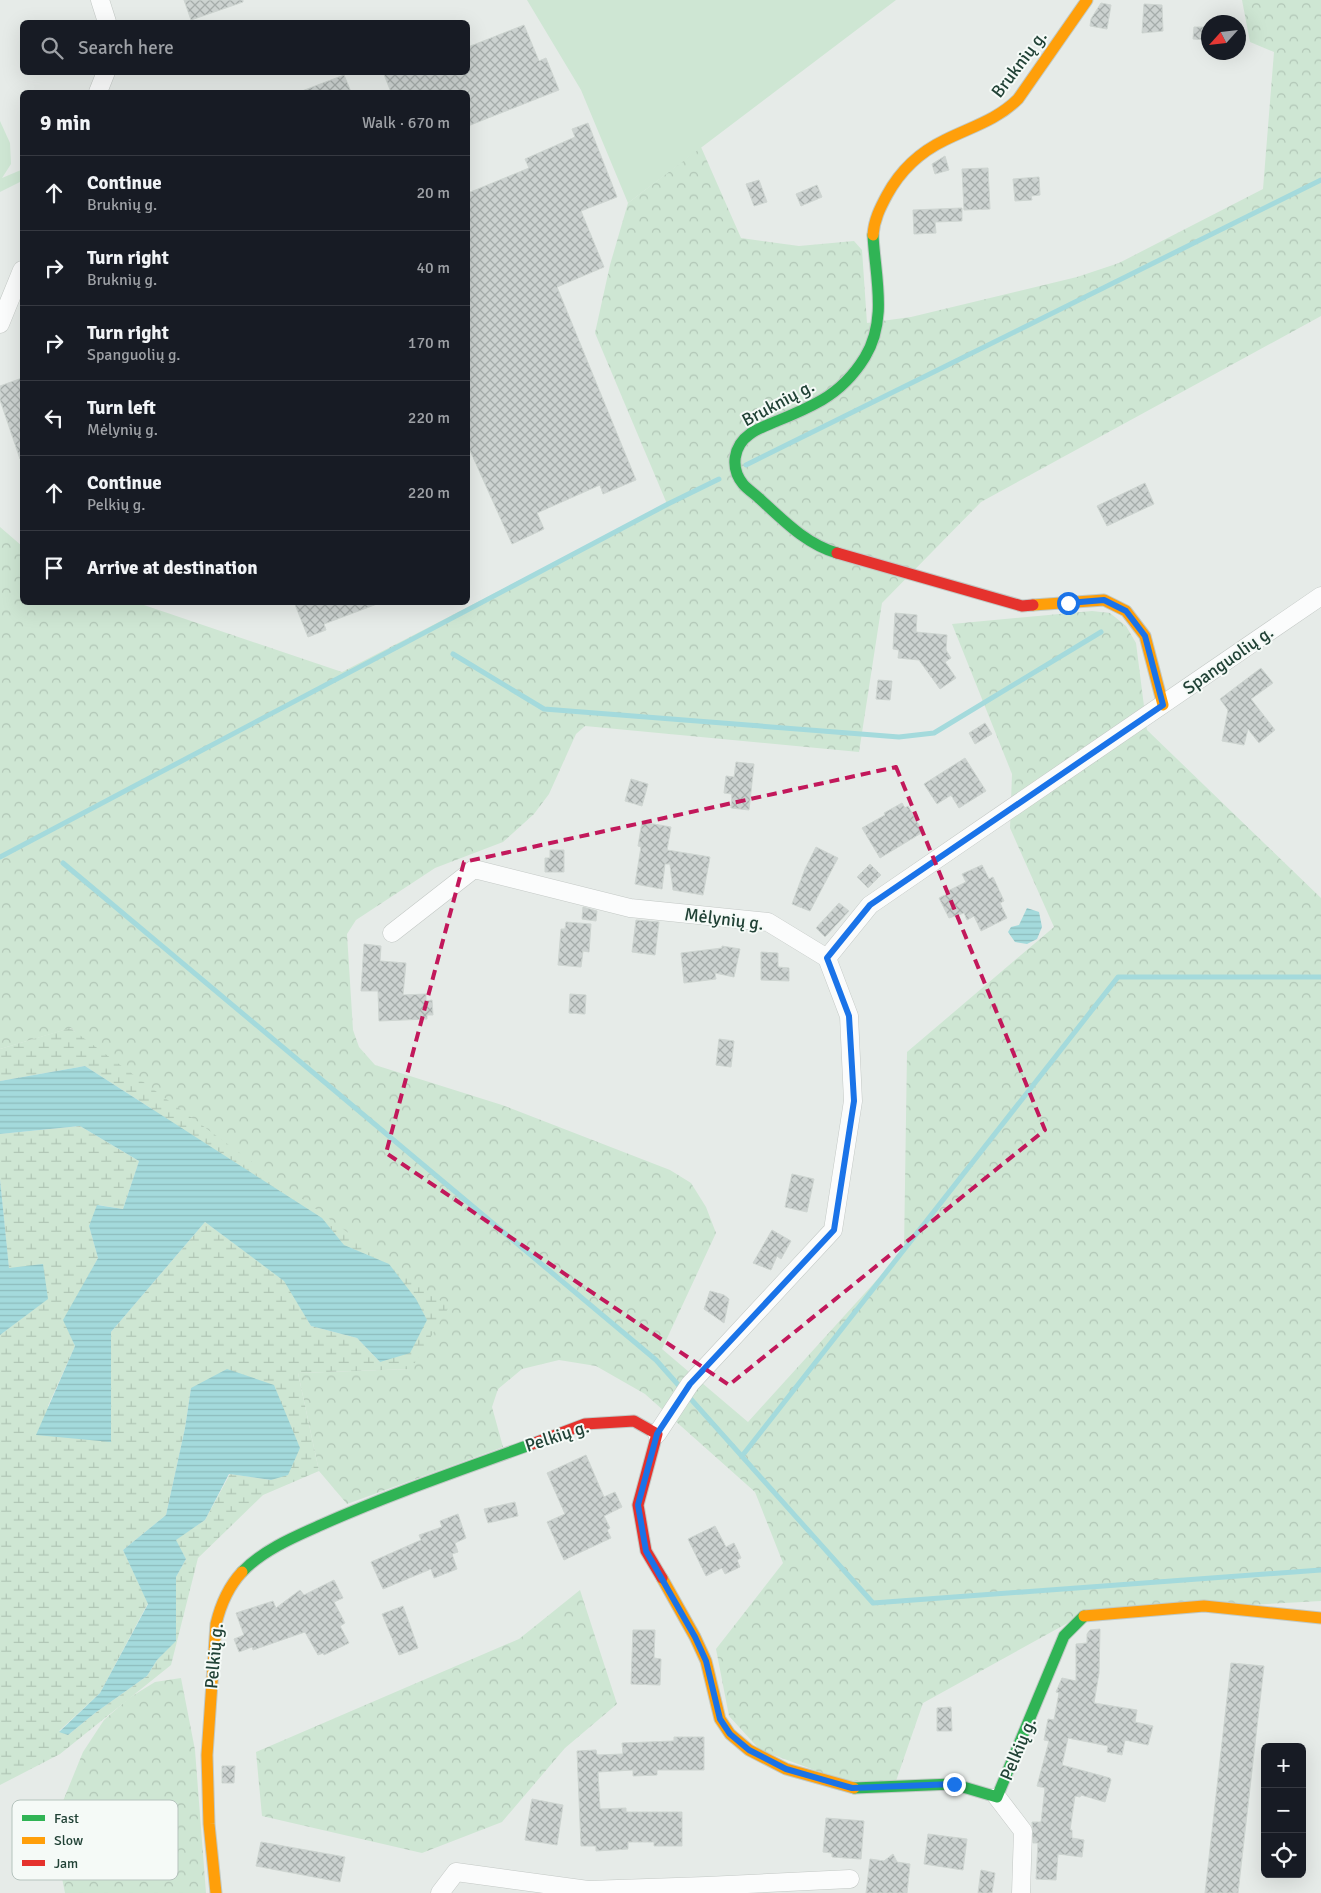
<!DOCTYPE html>
<meta charset="utf-8">
<style>
body{margin:0;font-family:Signika,sans-serif;background:#242831;color:#f1f3f6}
.controls{position:absolute;right:15px;bottom:15px;display:grid;overflow:hidden;border-radius:8px;box-shadow:0 5px 20px #0002}
.controls button{width:45px;height:45px;display:grid;place-items:center;padding:0;border:0;border-bottom:1px solid #363941;background:#171b24;color:#f1f3f6;font:25px sans-serif}
.compass{position:absolute;left:1201px;top:15px;width:45px;height:45px;border-radius:50%;background:#171b24;box-shadow:0 5px 20px #0002;rotate:243deg}
.stop{position:absolute;width:15px;height:15px;margin:-11px;border:4px solid #1a73e8;border-radius:50%;background:#fff}
.stop.end{background:#1a73e8;border-color:#fff;box-shadow:0 1px 5px #0008}
.list{margin:0;padding:0;list-style:none}
h2{display:flex;justify-content:space-between;align-items:center;height:65px;margin:0;padding:0 20px;font-size:21px}
h2 small{font-size:16px;font-weight:400;color:#9ea1a6}
.list li{display:grid;grid-template-columns:32px 1fr auto;gap:15px;align-items:center;box-sizing:border-box;height:75px;padding:0 20px;border-top:1px solid #363941}
.list b{display:block;font-size:19px;white-space:nowrap}
.list p{margin:0;font-size:16px;white-space:nowrap;color:#9ea1a6}
.list em{font-size:16px;font-style:normal;color:#9ea1a6}
.icon{flex:none;width:28px;height:28px;fill:none;stroke:currentColor;stroke-width:2;stroke-linecap:round;stroke-linejoin:round}
.map{position:relative;flex:none;width:1321px;height:1893px;overflow:hidden}
.search{position:absolute;background:#171b24;box-shadow:0 5px 20px #0002;left:20px;top:20px;width:450px;height:55px;display:flex;align-items:center;gap:12px;box-sizing:border-box;padding:0 18px;border-radius:8px;color:#9ea1a6;font-size:19px}
.panel{position:absolute;background:#171b24;box-shadow:0 5px 20px #0002;left:20px;top:90px;width:450px;height:515px;border-radius:8px}
.map>svg:first-child{display:block}
.forest{fill:url(#forest-crowns)}
.wetland{fill:url(#wetland-marsh);fill-rule:evenodd}
.green{fill:#cee6d3}
.water{fill:url(#water-rules)}
.lines{fill:none;stroke-linecap:round;stroke-linejoin:round}
.stream{stroke:#a4dadc;stroke-width:5}
.building{fill:url(#building-cross-hatch);stroke:#ced5d1}
.street-casing{stroke:#c3c8c5;stroke-width:19}
.fast-casing{stroke:#c1c9c5;stroke-width:13}
.slow-casing{stroke:#c1c9c5;stroke-width:13}
.jam-casing{stroke:#c1c9c5;stroke-width:13}
.street{stroke:#fbfcfc;stroke-width:18}
.fast{stroke:#30b455;stroke-width:11}
.slow{stroke:#ff9f0a;stroke-width:11}
.jam{stroke:#e5322d;stroke-width:11}
.route{stroke:#1a73e8;stroke-width:6}
.marked{fill:none;stroke:#c2185b;stroke-width:4;stroke-dasharray:10 6;stroke-linejoin:round}
.labels{text-anchor:middle;stroke-width:4;stroke-linejoin:round;paint-order:stroke}
.street-label{font-size:18px;fill:#214236;stroke:#f5faf7}
.key{fill:#f5faf7;stroke:#b5c3bd;stroke-width:1}
.key-label{font-size:14px;fill:#214236}
</style>
<div class="map">
<svg width="1321" height="1893" viewBox="0 0 1321 1893">
<defs>
<pattern id="forest-crowns" width="20" height="18" patternUnits="userSpaceOnUse" patternTransform="scale(1.25)"><rect width="20" height="18" fill="#cee6d3"/><path d="M2 6a3 3 0 1 1 6 0M12 15a3 3 0 1 1 6 0" fill="none" stroke="#b1c6b6"/></pattern>
<pattern id="wetland-marsh" width="20" height="14" patternUnits="userSpaceOnUse" patternTransform="scale(1.25)"><rect width="20" height="14" fill="#cee6d3"/><path d="M1 5h8M5 5V1M11 12h8M15 12V8" fill="none" stroke="#b1c6b6"/></pattern>
<pattern id="water-rules" width="6" height="5" patternUnits="userSpaceOnUse" patternTransform="scale(1.25)"><rect width="6" height="5" fill="#a4dadc"/><path d="M0 2.5h6" fill="none" stroke="#8dbcbd"/></pattern>
<pattern id="building-cross-hatch" width="8" height="8" patternUnits="userSpaceOnUse" patternTransform="scale(1.25)"><rect width="8" height="8" fill="#ccd2d0"/><path d="M0 0l8 8M0 8l8-8" fill="none" stroke="#a5acaa"/></pattern>
</defs>
<rect width="100%" height="100%" fill="#e6ebe8"/>
<!-- forest -->
<path class="forest" d="M1242 0H1321V316L981 502 882 603 859 752 585 726 576 734 549 794 534 814 503 842 435 868 356 920 347 934 353 1030 359 1047 375 1065 502 1105 670 1170 691 1183 706 1207 716 1233 662 1349 748 1422 904 1250 907 1052 1054 927 1010 828 1012 774 952 624 1092 611 1110 613 1126 626 1136 643 1147 730 1321 898V1601L1084 1614 923 1703 896 1781H844L760 1750 729 1716 716 1649 783 1563 755 1492 645 1394 596 1366 559 1360 522 1369 498 1389 492 1407 503 1447 347 1504 319 1471 298 1373 411 1369 71 1028 0 1049V527L22 546V602L138 603 342 672 667 504 595 333 610 265 628 203 701 147 741 238 799 246 854 241 862 250 867 323 911 317 1077 277 1119 263 1263 189 1274 52 1250 42Z
M580 1590 617 1704 565 1748 502 1822 422 1853 262 1816 256 1752 519 1639Z
M181 1678 195 1750 206 1893H65L52 1828 83 1752 104 1720 129 1698 155 1682Z"/>
<!-- wetland -->
<path class="wetland" d="M70 1028 449 1307 411 1369 298 1373 319 1471 263 1495 198 1558 171 1665 60 1754 0 1785V1335L47 1299 9 1269 0 1179V1134L80 1126 139 1161 123 1209 98 1205 89 1226 98 1258 64 1320 75 1346 48 1406 111 1442V1332L205 1222 285 1281 311 1326 357 1338 380 1362 389 1264 344 1245 322 1218 85 1066 0 1081V1049ZM191 1388 271 1480 230 1474 205 1520 175 1540 186 1559 176 1577 175 1641 157 1660 147 1676 95 1713 68 1735 59 1731 100 1693 148 1603 123 1550 166 1515 185 1428Z"/>
<!-- green -->
<path class="green" d="M527 0H896L628 203 581 90Z
M0 121 10 143 11 164 2 178 21 170 22 181 0 192Z"/>
<!-- water -->
<path class="water" d="M1027 908 1039 912 1042 927 1037 939 1027 944 1015 942 1008 932 1011 927 1019 925Z
M85 1066 322 1218 344 1245 389 1264 416 1299 427 1320 410 1353 380 1362 357 1338 311 1326 284 1281 205 1222 111 1332V1442L36 1435 75 1346 63 1320 98 1258 89 1226 97 1205 123 1209 139 1161 80 1126 0 1134V1081Z
M0 1179 9 1268 43 1264 48 1299 0 1335Z
M227 1369 274 1385 300 1448 288 1475 271 1480 229 1474 205 1520 176 1540 186 1559 176 1577V1641L157 1660 147 1676 95 1713 68 1735 59 1732 100 1693 148 1604 123 1550 166 1515 185 1428 191 1388Z"/>
<g class="lines">
<!-- stream -->
<path class="stream" d="M746 465 1321 180
M453 654 544 709 899 737 934 733 1101 632
M0 857 668 504 719 479
M63 863 656 1360 873 1603 1321 1570
M742 1456 1118 977H1321"/>
</g>
<!-- building -->
<path class="building" d="M184 0H243V2L191 20Z
M1101 3 1111 5 1107 29 1090 26 1091 19Z
M1144 4 1162 5 1163 31 1142 33Z
M524 25 539 61 546 58 559 90 468 126V92H391L383 72H468V47Z
M1194 27H1208V40L1193 39Z
M344 75 351 92H302V91Z
M588 123 617 197 581 211 604 267 557 287 636 480 603 494 600 485 537 513 544 529 512 544 468 446V193L529 168 525 159 575 137 572 129Z
M945 156 949 170 935 174 932 164Z
M988 168 990 209 964 210 962 169Z
M1039 177 1040 195 1031 196 1032 200 1015 201 1013 179Z
M759 180 767 202 754 206 746 184Z
M817 185 822 197 801 206 796 194Z
M962 208V221L935 222 936 233 914 234 913 210Z
M22 378V459H20L0 400V386Z
M1145 483 1154 504 1107 526 1097 506Z
M294 602H377V604L324 624 326 630 308 637Z
M895 613 917 615 916 632 947 635 946 650 951 658 945 662 956 678 940 689 919 660 898 658 899 650 893 649Z
M1261 668 1273 683 1251 699 1275 730 1259 743 1248 729 1244 745 1222 741 1228 710 1220 699Z
M878 680 892 681 890 700 876 699Z
M985 723 992 734 975 744 969 733Z
M965 758 986 791 959 808 951 795 937 804 924 784Z
M736 762 754 764 749 810 731 808 732 794 724 793 726 776 734 777Z
M631 779 648 784 642 806 625 801Z
M902 803 905 808 908 806 923 832 880 858 862 828 885 815 884 813Z
M642 822 671 827 667 850 710 857 703 895 673 890 670 864H665L662 889 635 884 641 847 638 846Z
M816 847 838 858 810 911 792 904 805 869Z
M550 850H564V872H545V858H550Z
M870 864 881 875 868 888 857 877Z
M982 865 989 879 993 877 1004 901 1000 903 1007 918 981 931 974 916 967 920 964 913 949 918 939 898 947 894 946 892 966 882 962 874Z
M839 903 849 911 825 937 816 928Z
M583 907 597 911 596 921 582 919Z
M636 920 659 922 655 955 632 952Z
M566 922 591 924 589 952 583 951 581 967 558 965 561 929H565Z
M364 944 381 946 380 961 406 963 403 995 426 994V1001L432 1000 433 1015H427V1019L379 1021 378 991H361Z
M722 946 740 949 734 977 715 973 716 979 684 983 681 953 722 948Z
M761 952 778 953V967L789 968V981L761 980Z
M570 994 586 995 585 1014 569 1013Z
M719 1039 734 1041 731 1067 716 1065Z
M792 1174 814 1179 807 1212 785 1207Z
M772 1230 791 1241 781 1259 777 1256 771 1270 753 1263Z
M710 1291 724 1295 729 1299 724 1323 704 1309Z
M586 1455 604 1497 615 1492 622 1507 604 1516 610 1528 607 1530 611 1538 564 1560 547 1522 565 1514 547 1473Z
M515 1502 518 1516 488 1523 484 1509Z
M458 1514 466 1538 455 1543 458 1552 452 1554 457 1569 434 1578 431 1569 383 1589 371 1562 421 1540 419 1535 442 1527 440 1521Z
M715 1526 726 1547 734 1543 741 1558 737 1560 740 1567 725 1574 722 1568 706 1576 688 1539Z
M334 1580 343 1598 334 1602 345 1623 340 1626 349 1643 324 1655 323 1653 318 1655 305 1632 253 1650 252 1647 239 1652 234 1639 244 1635 236 1613 273 1601 276 1608 300 1590 304 1595Z
M403 1606 418 1648 399 1655 382 1614Z
M1100 1629 1099 1673 1094 1703 1137 1710 1135 1722 1153 1726 1148 1745 1125 1740 1122 1755 1107 1752 1108 1746 1068 1738 1062 1765 1110 1778 1111 1780 1105 1802 1081 1795 1080 1797 1075 1796 1070 1830H1072V1838L1084 1840 1082 1857 1058 1854 1056 1880 1036 1879 1038 1843H1033L1032 1822H1041L1045 1788 1037 1786 1049 1741 1044 1740 1048 1719 1054 1720 1059 1693 1056 1692 1062 1678 1076 1681V1644L1087 1643V1634L1090 1630Z
M633 1630H655L654 1658 661 1659 660 1685 631 1684Z
M1231 1663 1264 1666 1258 1718 1238 1893H1205Z
M951 1707 952 1731H937V1708Z
M674 1737H704V1770H657V1775L633 1776V1770L598 1772 600 1809 626 1808V1812H682V1846H654V1842H628V1849L596 1851V1846H581L577 1751 596 1750 597 1755 623 1754 622 1743 674 1741Z
M222 1766H235L234 1783H222Z
M532 1799 563 1805 557 1845 525 1840Z
M826 1818 864 1821 861 1859 832 1857V1853L823 1852Z
M928 1834 967 1839 963 1870 924 1864Z
M261 1842 345 1857 340 1882 256 1866Z
M893 1854 897 1862 910 1864 907 1893H866L870 1859 884 1861Z
M981 1870 995 1873 992 1893H978Z"/>
<g class="lines">
<defs>
<path id="street" d="M100 0 107 22
M98 92 106 72
M0 324 22 270
M392 933 474 869 630 908 768 922 827 958 849 1016 853 1101 833 1230 690 1384 657 1434
M827 958 870 905 1321 596
M997 1797 1023 1831 1021 1893
M440 1893 456 1872 588 1890 706 1886 850 1879"/>
<path id="fast" d="M837 553C806 544 784 521 760 499 755 494 748 490 743 484 730 468 733 446 750 434 758 428 768 425 777 421 792 415 808 408 822 400 839 390 854 375 865 357 888 319 875 276 873 235
M242 1572C263 1550 294 1537 321 1525 390 1494 461 1470 532 1444
M854 1788 953 1784 997 1797 1064 1636 1084 1616"/>
<path id="slow" d="M873 235C874 220 880 208 887 195 900 171 920 152 945 140 971 127 997 120 1018 99L1087 0
M1033 605 1104 600 1126 611 1145 636 1163 705
M662 1578 695 1637 706 1661 720 1719 730 1734 749 1750 786 1769 854 1788
M1084 1616 1204 1606 1321 1618
M216 1893 209 1824 207 1755 216 1624C221 1603 228 1587 242 1572"/>
<path id="jam" d="M837 553 1022 606 1033 605
M532 1444 585 1424 634 1421 657 1434 638 1505 646 1551 662 1578"/>
</defs>
<!-- street casing -->
<use href="#street" class="street-casing"/>
<!-- fast casing -->
<use href="#fast" class="fast-casing"/>
<!-- slow casing -->
<use href="#slow" class="slow-casing"/>
<!-- jam casing -->
<use href="#jam" class="jam-casing"/>
<!-- street -->
<use href="#street" class="street"/>
<!-- fast -->
<use href="#fast" class="fast"/>
<!-- slow -->
<use href="#slow" class="slow"/>
<!-- jam -->
<use href="#jam" class="jam"/>
</g>
<g class="lines">
<!-- route -->
<path class="route" d="M954 1784 852 1788 786 1769 749 1750 730 1734 720 1719 706 1661 695 1637 646 1551 638 1505 657 1434 690 1384 834 1230 854 1101 849 1016 827 958 870 905 1163 705 1145 636 1126 611 1104 600 1068 603"/>
</g>
<!-- marked area -->
<path class="marked" d="M896 767 1045 1130 729 1385 386 1153 464 862Z"/>
<g class="labels">
<!-- street labels -->
<g class="street-label">
<text transform="translate(1019 64) rotate(-53)" y="6">Bruknių g.</text>
<text transform="translate(778 403) rotate(-28)" y="6">Bruknių g.</text>
<text transform="translate(1228 660) rotate(-35)" y="6">Spanguolių g.</text>
<text transform="translate(724 919) rotate(7)" y="6">Mėlynių g.</text>
<text transform="translate(557 1436) rotate(-18)" y="6">Pelkių g.</text>
<text transform="translate(214 1656) rotate(-85)" y="6">Pelkių g.</text>
<text transform="translate(1018 1749) rotate(-67)" y="6">Pelkių g.</text>
</g>
</g>
<!-- legend -->
<rect x="12" y="1800" width="166" height="80" rx="8" class="key"/>
<rect x="22" y="1815" width="23" height="6" fill="#30b455"/>
<rect x="22" y="1837" width="23" height="7" fill="#ff9f0a"/>
<rect x="22" y="1860" width="23" height="6" fill="#e5322d"/>
<g class="key-label">
<text x="54" y="1823">Fast</text>
<text x="54" y="1845">Slow</text>
<text x="54" y="1868">Jam</text>
</g>
</svg>
<div class="controls">
<button>+</button>
<button>−</button>
<button><svg class="icon" aria-label="locate" viewBox="0 0 24 24"><circle cx="12" cy="12" r="6"/><path d="M12 2v4M12 18v4M2 12h4M18 12h4"/></svg></button>
</div>
<svg class="compass" viewBox="-18 -18 36 36"><path d="M0-13l5 13h-10z" fill="#e53935"/><path d="M0 13l5-13h-10z" fill="#9ea1a6"/></svg>
<div class="stop" style="left:1068px;top:603px"></div>
<div class="stop end" style="left:954px;top:1784px"></div>
<div class="search"><svg class="icon" aria-label="search" viewBox="0 0 24 24"><circle cx="10" cy="10" r="6"/><path d="M15 15l6 6"/></svg>Search here</div>
<section class="panel">
<h2>9 min<small>Walk · 670 m</small></h2>
<ul class="list">
<li><svg class="icon" aria-label="ahead" viewBox="0 0 24 24"><path d="M12 20V5M6 11l6-6 6 6"/></svg><div><b>Continue</b><p>Bruknių g.</p></div><em>20 m</em></li>
<li><svg class="icon" aria-label="right" viewBox="0 0 24 24"><path d="M7 20v-9h11M14 6l5 5-5 5"/></svg><div><b>Turn right</b><p>Bruknių g.</p></div><em>40 m</em></li>
<li><svg class="icon" aria-label="right" viewBox="0 0 24 24"><path d="M7 20v-9h11M14 6l5 5-5 5"/></svg><div><b>Turn right</b><p>Spanguolių g.</p></div><em>170 m</em></li>
<li><svg class="icon" aria-label="left" viewBox="0 0 24 24"><path d="M17 20v-9H6M10 6l-5 5 5 5"/></svg><div><b>Turn left</b><p>Mėlynių g.</p></div><em>220 m</em></li>
<li><svg class="icon" aria-label="ahead" viewBox="0 0 24 24"><path d="M12 20V5M6 11l6-6 6 6"/></svg><div><b>Continue</b><p>Pelkių g.</p></div><em>220 m</em></li>
<li><svg class="icon" aria-label="arrive" viewBox="0 0 24 24"><path d="M6 21V4h12l-3 4 3 4H6"/></svg><div><b>Arrive at destination</b></div></li>
</ul>
</section>
</div>
